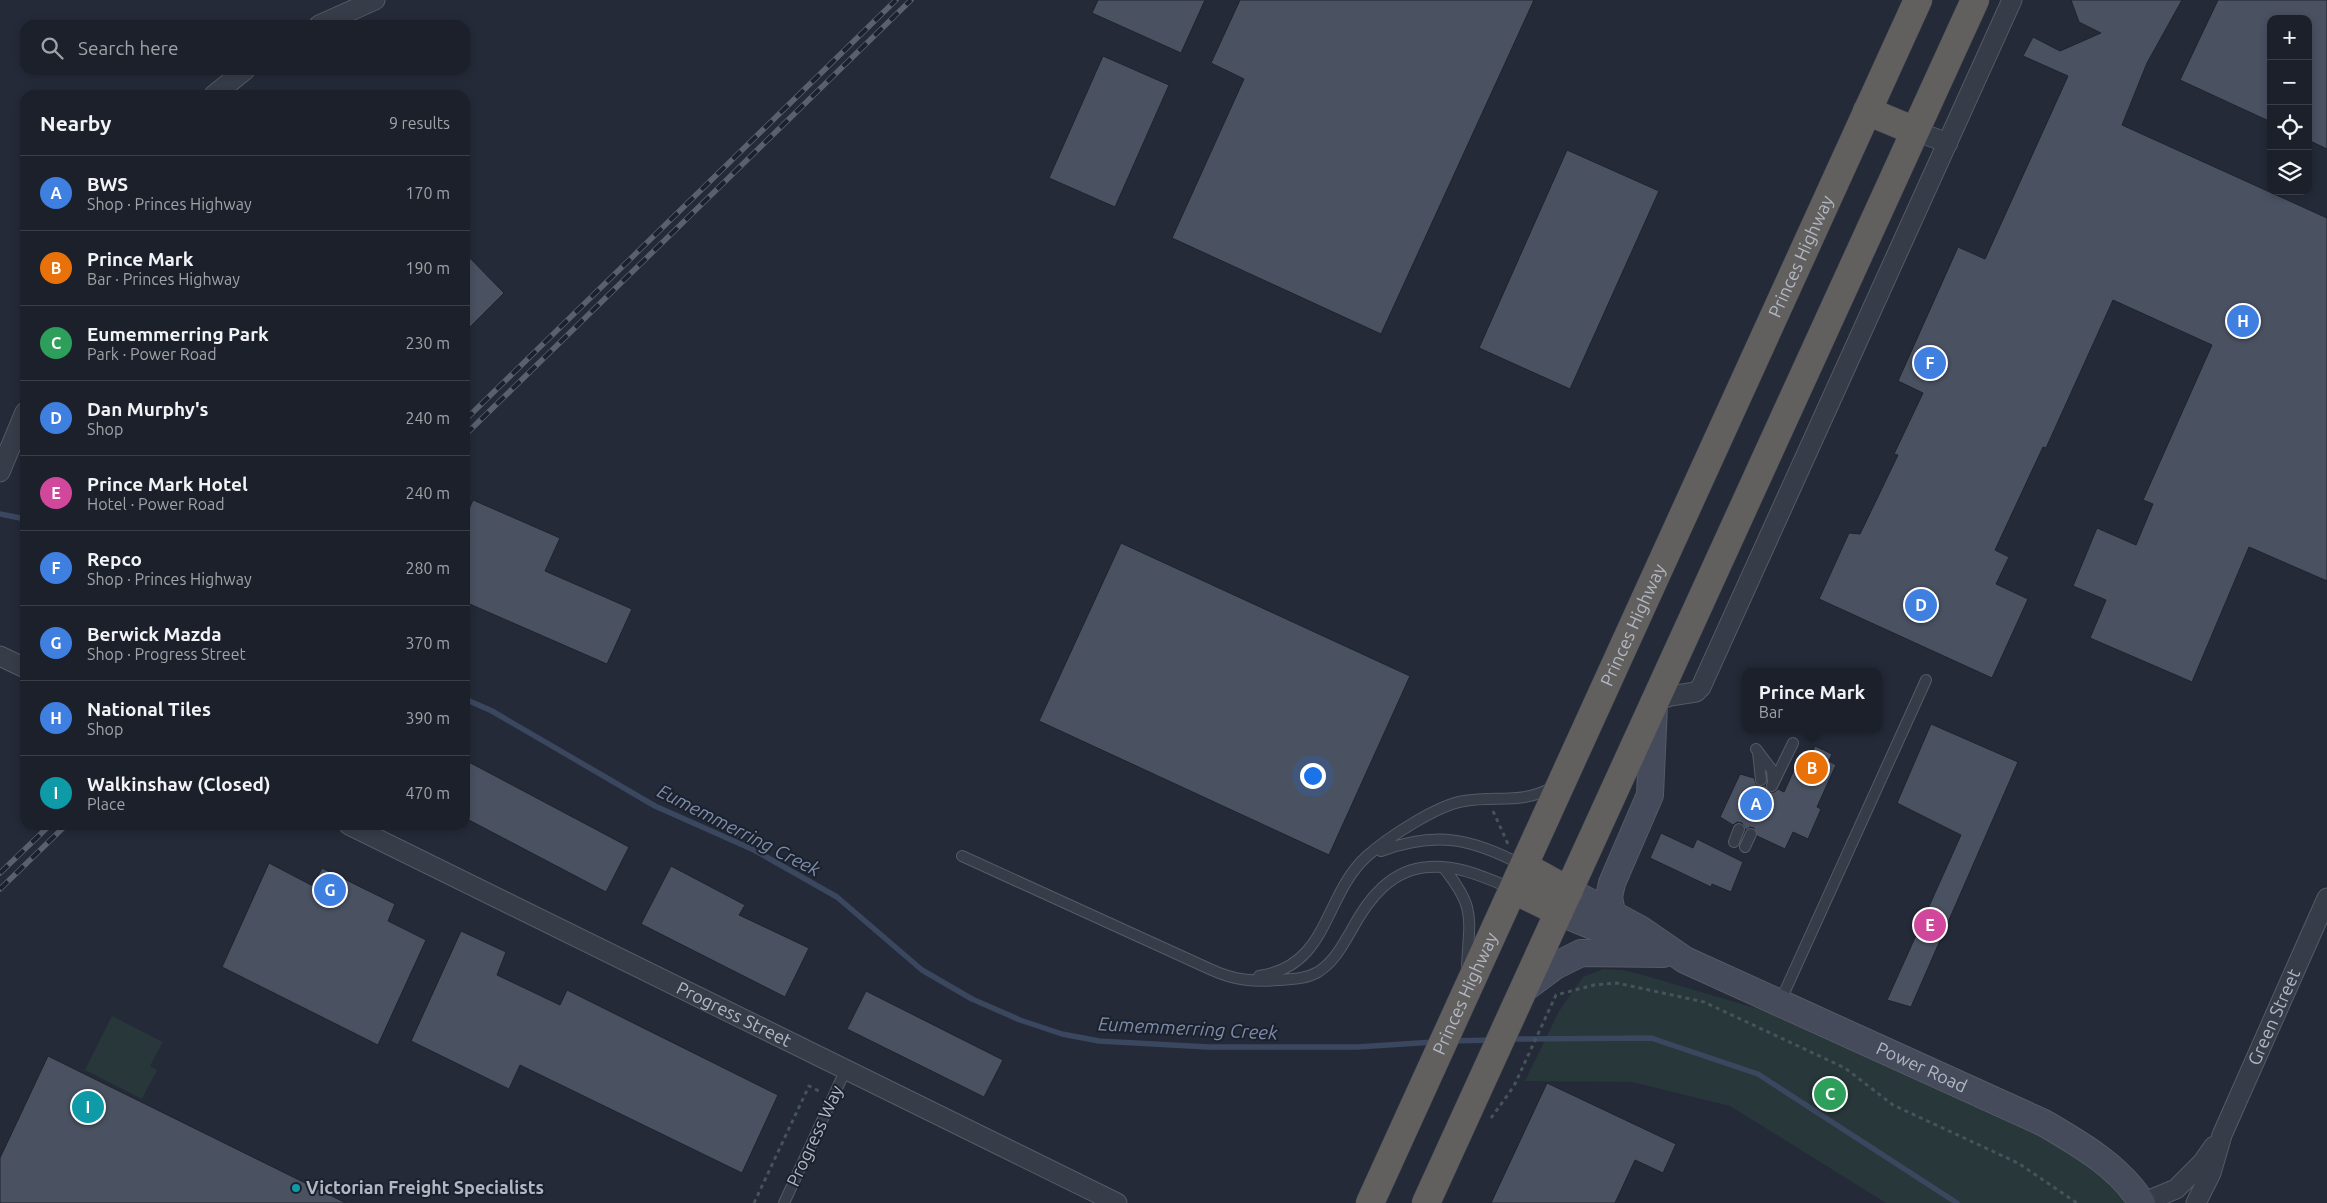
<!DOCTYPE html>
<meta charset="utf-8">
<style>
body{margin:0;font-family:Ubuntu,sans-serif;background:#242832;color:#f1f3f6}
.controls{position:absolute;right:15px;top:15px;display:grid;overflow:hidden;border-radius:10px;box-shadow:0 2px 8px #0003}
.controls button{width:45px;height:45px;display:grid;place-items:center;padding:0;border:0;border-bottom:1px solid #393e47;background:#1b202a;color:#f1f3f6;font:25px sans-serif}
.you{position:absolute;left:1312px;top:775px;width:18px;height:18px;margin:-12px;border:4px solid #fff;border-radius:50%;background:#1a73e8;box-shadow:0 0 0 8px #1a73e833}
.badge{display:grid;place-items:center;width:32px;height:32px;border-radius:50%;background:#8ea9ed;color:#fff;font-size:16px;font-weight:700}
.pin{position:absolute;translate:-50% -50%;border:2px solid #fff;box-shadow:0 1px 5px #0006}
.popup{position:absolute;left:1742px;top:668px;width:140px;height:65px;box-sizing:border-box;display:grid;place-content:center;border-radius:10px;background:#1b202a;filter:drop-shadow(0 1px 4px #0005);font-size:16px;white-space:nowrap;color:#a0a3a8}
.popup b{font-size:19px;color:#f1f3f6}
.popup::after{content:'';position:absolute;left:50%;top:100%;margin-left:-10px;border:10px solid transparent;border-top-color:#1b202a}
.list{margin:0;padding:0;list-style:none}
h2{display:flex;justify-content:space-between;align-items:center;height:65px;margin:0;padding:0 20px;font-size:21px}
h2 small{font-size:16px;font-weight:400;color:#a0a3a8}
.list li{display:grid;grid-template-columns:32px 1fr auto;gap:15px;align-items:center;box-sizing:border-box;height:75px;padding:0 20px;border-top:1px solid #393e47}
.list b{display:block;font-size:19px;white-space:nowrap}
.list p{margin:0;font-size:16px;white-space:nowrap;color:#a0a3a8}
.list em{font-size:16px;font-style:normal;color:#a0a3a8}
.icon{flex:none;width:28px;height:28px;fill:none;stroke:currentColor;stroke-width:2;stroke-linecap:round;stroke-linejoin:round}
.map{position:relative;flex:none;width:2327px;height:1203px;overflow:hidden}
.search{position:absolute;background:#1b202a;box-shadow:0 2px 8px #0003;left:20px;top:20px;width:450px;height:55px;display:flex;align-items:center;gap:12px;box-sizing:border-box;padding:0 18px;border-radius:15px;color:#a0a3a8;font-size:19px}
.panel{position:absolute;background:#1b202a;box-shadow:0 2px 8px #0003;left:20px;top:90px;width:450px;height:740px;border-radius:15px}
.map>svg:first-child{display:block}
.green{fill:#27373a}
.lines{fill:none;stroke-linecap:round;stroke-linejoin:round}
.stream{stroke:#3a475f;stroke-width:5.5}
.building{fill:#4a5161;stroke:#1e242f}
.service-casing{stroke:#555a66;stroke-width:12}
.minor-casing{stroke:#555a66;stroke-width:21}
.secondary-casing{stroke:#555a66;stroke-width:28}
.trunk-casing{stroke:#424753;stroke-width:29}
.path{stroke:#455458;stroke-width:3;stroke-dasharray:4 4;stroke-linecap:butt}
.service{stroke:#373d48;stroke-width:10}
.minor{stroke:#373d48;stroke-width:19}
.secondary{stroke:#464b5b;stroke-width:26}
.trunk{stroke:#62605e;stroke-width:28}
.rail-casing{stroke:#5a606f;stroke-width:5.5}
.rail{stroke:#1c222d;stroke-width:4;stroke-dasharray:11;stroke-linecap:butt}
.culture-dot{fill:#0f9aa8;stroke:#1c222d;stroke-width:2}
.labels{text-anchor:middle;stroke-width:4;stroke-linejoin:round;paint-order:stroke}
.street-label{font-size:18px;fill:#b2b7c4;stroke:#1c222d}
.poi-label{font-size:18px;font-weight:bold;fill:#b2b7c4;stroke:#1c222d;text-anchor:start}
.water-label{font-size:19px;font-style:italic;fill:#7c8caa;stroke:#1c222d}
</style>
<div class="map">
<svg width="2327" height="1203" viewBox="0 0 2327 1203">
<rect width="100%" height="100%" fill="#242a38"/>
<!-- green -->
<path class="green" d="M1603 969 1623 970 1643 975 1847 1035 2044 1123 2142 1203H1886L1730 1106 1632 1082 1525 1081 1559 1011 1583 977Z
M112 1016 163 1042 150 1066 157 1070 142 1099 85 1070Z"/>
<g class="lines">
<!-- stream -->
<path class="stream" d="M0 514 25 519
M465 699 492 711 655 806 754 850 837 897 922 970 972 999 1020 1020 1062 1034 1099 1041 1208 1047H1357L1434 1042
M1510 1039 1651 1038 1758 1074 1957 1203
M1453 1041 1491 1040"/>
</g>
<!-- building -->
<path class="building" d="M1098 0H1205L1181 53 1092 13Z
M1240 0H1534L1381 334 1172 238 1244 79 1211 63Z
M2071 0H2182L2147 63 2122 125 2327 218V581L2249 547 2192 682 2090 638 2106 600 2073 586 2097 528 2136 545 2153 504 2143 500 2212 345 2113 300 2046 448 2043 447 1995 550 2009 557 1996 584 2028 599 1992 678 1819 599 1849 533 1860 534 1898 455 1894 454 1923 393 1898 381 1958 247 1985 259 2068 76 2023 56 2033 37 2060 51 2101 33 2079 22Z
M2218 0H2327V149L2308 140V19H2271V122L2180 80Z
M1103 56 1169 85 1115 207 1049 178Z
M1567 150 1659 191 1570 389 1479 348Z
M465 253 504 293 465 332Z
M473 500 560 538 545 571 632 609 607 664 465 602V518Z
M1121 543 1410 676 1329 855 1039 721Z
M1931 724 2018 762 1911 1007 1887 1000 1961 835 1897 803Z
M1815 746 1832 754 1829 761 1836 765 1817 807 1821 809 1808 839 1793 832 1785 849 1757 836 1754 828 1750 827 1746 830 1742 823 1737 822 1733 825 1720 817 1740 774 1754 778 1756 784 1761 787 1765 785 1769 792H1775L1778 789 1784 792 1803 750 1811 754Z
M465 760 629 847 606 892 465 818Z
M1661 833 1693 848 1697 839 1743 862 1731 892 1712 884 1711 887 1650 858Z
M269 863 313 886 322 868 395 904 388 921 426 940 378 1045 222 967Z
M671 866 745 905 739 915 809 948 785 997 641 924Z
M461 931 506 952 497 975 560 1005 567 990 778 1095 742 1173 520 1065 509 1089 411 1041Z
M866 991 1003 1060 984 1097 847 1029Z
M48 1056 285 1173 346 1203H0V1158Z
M1547 1083 1676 1144 1663 1173 1635 1160 1615 1203H1491Z"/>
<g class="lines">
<defs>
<path id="service" d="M1756 749 1772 770 1773 783
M1758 752 1761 780
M1772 786 1793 743
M1734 842 1739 829
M1745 847 1751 834
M1381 851C1436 831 1471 838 1522 865
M962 856 1212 970C1234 980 1253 982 1278 980 1292 979 1306 979 1318 972 1334 962 1342 946 1351 931 1368 899 1391 869 1429 867 1460 865 1486 878 1513 889
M1443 867C1477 909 1469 918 1467 968
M1259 976C1329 966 1323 897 1366 857 1387 838 1437 805 1464 801 1497 795 1521 805 1553 787
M1780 1002 1926 680
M784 1203 846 1069"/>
<g id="minor">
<path d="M319 25 375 0"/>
<path d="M214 95 245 70"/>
<path d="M1915 131 1948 143"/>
<path d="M0 472 25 412"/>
<path d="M0 656 25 668"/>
<path d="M1656 701 1670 696 1696 692 1701 687 2012 0"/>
<path id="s1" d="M349 825 1117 1203"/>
<path d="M2142 1203 2176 1189 2202 1163 2214 1146"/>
<path id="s2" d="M2196 1203 2211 1173 2222 1135 2327 898"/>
</g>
<g id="secondary">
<path id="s3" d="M1569 891 1640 929 1685 960 2044 1123C2080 1144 2120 1167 2142 1203"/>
<path d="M1559 912 1643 947"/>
<path d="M1612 913 1609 897 1612 883 1650 795 1654 706"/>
<path d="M1524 989 1555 966 1581 953 1663 954"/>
</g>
<g id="trunk">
<path d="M1867 111 1915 131"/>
<path d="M1524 866 1569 891"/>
<path d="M1514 890 1559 912"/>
<path id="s4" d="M1370 1203 1918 0"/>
<path d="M1426 1203 1975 0"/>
</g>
</defs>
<!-- service casing -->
<use href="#service" class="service-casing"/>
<!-- minor casing -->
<use href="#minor" class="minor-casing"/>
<!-- secondary casing -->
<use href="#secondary" class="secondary-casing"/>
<!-- trunk casing -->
<use href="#trunk" class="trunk-casing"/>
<!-- path -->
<path class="path" d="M1493 811 1508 844
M1491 1118 1514 1086 1556 995 1594 985 1617 983 1704 1002 1845 1068 1893 1105 2018 1163 2077 1203
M754 1203 809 1086 821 1092"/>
<!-- service -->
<use href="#service" class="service"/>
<!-- minor -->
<use href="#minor" class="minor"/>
<!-- secondary -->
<use href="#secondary" class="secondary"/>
<!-- trunk -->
<use href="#trunk" class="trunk"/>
<defs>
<path id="rail" d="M465 420 896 0
M465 435 911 0
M0 873 50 825
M0 889 66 825"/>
</defs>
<!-- rail casing -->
<use href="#rail" class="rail-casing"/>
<!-- rail -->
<use href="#rail" class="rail"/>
</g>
<!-- markers -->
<circle class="culture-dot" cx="296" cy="1188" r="5"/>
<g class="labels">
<!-- street labels -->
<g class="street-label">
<text dy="6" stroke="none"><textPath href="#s4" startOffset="1040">Princes Highway</textPath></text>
<text dy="6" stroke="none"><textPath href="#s4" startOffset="635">Princes Highway</textPath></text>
<text dy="6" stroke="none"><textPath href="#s4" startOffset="230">Princes Highway</textPath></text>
<text dy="6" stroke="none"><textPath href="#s1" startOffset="429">Progress Street</textPath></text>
<text dy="6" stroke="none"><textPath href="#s2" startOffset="202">Green Street</textPath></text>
<text dy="6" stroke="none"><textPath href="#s3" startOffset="395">Power Road</textPath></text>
<text transform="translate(815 1136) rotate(-65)" y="6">Progress Way</text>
</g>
<!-- poi labels -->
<g class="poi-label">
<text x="306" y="1194">Victorian Freight Specialists</text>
</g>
<!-- water labels -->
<g class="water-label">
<text transform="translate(739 830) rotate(27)" y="7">Eumemmerring Creek</text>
<text transform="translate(1188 1028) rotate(3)" y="7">Eumemmerring Creek</text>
</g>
</g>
</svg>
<div class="controls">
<button>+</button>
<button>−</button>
<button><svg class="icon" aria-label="locate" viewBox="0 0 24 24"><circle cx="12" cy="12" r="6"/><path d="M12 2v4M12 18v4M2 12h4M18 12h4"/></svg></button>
<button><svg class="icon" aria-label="layers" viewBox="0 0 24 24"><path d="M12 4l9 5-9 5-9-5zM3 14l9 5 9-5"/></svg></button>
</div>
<div class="you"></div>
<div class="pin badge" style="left:1756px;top:804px;background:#3f7fe0">A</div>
<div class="pin badge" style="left:1812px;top:768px;background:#e8710a">B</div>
<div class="popup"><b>Prince Mark</b>Bar</div>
<div class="pin badge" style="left:1830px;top:1094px;background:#2e9e5b">C</div>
<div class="pin badge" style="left:1921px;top:605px;background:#3f7fe0">D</div>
<div class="pin badge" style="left:1930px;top:925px;background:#d1479c">E</div>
<div class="pin badge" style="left:1930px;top:363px;background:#3f7fe0">F</div>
<div class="pin badge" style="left:330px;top:890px;background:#3f7fe0">G</div>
<div class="pin badge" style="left:2243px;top:321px;background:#3f7fe0">H</div>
<div class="pin badge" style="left:88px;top:1107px;background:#0f9aa8">I</div>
<div class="search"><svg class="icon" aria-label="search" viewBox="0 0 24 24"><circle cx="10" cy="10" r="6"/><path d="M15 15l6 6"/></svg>Search here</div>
<section class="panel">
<h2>Nearby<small>9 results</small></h2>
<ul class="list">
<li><span class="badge" style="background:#3f7fe0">A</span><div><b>BWS</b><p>Shop · Princes Highway</p></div><em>170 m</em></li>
<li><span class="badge" style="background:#e8710a">B</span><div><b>Prince Mark</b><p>Bar · Princes Highway</p></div><em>190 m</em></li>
<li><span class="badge" style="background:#2e9e5b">C</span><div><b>Eumemmerring Park</b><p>Park · Power Road</p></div><em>230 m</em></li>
<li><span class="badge" style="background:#3f7fe0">D</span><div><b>Dan Murphy's</b><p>Shop</p></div><em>240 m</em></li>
<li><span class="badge" style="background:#d1479c">E</span><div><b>Prince Mark Hotel</b><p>Hotel · Power Road</p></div><em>240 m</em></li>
<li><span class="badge" style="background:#3f7fe0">F</span><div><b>Repco</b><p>Shop · Princes Highway</p></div><em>280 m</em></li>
<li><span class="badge" style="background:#3f7fe0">G</span><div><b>Berwick Mazda</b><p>Shop · Progress Street</p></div><em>370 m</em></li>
<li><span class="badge" style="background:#3f7fe0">H</span><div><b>National Tiles</b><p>Shop</p></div><em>390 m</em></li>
<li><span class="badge" style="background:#0f9aa8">I</span><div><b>Walkinshaw (Closed)</b><p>Place</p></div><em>470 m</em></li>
</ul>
</section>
</div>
